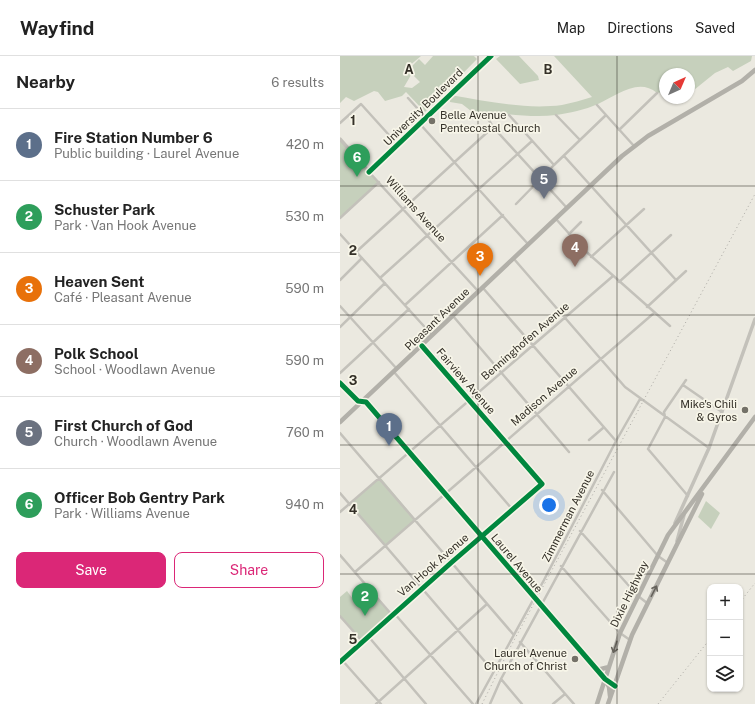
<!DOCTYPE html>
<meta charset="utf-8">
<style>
body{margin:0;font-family:"Public Sans",sans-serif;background:#f6f6f6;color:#222}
.controls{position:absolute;right:12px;bottom:12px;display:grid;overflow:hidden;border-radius:8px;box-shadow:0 1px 3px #0004}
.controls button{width:36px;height:36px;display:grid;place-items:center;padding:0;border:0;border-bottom:1px solid #e0e0e0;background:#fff;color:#222;font:20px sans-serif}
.compass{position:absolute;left:319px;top:12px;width:36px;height:36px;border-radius:50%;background:#fff;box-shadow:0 1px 3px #0004;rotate:44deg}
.you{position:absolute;left:209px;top:449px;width:14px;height:14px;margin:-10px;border:3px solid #fff;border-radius:50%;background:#1a73e8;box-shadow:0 0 0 6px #1a73e833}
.badge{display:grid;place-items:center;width:26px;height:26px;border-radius:50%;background:#db2777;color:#fff;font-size:13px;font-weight:700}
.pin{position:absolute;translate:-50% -33px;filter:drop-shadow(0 1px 2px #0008)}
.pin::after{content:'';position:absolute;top:21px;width:14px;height:12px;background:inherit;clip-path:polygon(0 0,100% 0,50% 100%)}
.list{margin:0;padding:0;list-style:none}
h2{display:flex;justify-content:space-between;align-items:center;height:52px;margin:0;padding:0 16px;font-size:17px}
h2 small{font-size:13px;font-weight:400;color:#767676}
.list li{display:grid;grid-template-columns:26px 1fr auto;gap:12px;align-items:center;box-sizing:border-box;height:72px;padding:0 16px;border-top:1px solid #e0e0e0}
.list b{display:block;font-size:15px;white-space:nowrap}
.list p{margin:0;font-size:13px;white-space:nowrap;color:#767676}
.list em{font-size:13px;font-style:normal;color:#767676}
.actions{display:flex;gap:8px;padding:12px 16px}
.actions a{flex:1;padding:9px 0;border:1px solid #db2777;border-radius:8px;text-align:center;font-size:14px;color:#db2777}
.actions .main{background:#db2777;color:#fff}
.icon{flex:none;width:22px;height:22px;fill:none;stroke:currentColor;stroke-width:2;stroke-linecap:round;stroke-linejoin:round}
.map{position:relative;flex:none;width:415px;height:648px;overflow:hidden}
header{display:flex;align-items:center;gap:24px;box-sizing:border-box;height:56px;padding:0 20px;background:#fff;border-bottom:1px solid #e0e0e0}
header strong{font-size:19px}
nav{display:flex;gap:22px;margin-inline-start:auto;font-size:14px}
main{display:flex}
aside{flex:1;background:#fff}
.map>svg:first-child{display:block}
.green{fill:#c6d0bc}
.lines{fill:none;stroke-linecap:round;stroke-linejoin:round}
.minor{stroke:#c3c1ba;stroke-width:2.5}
.tertiary{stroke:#c3c1ba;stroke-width:3.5}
.primary{stroke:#b2b0a9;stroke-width:4.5}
.rail{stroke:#aba9a4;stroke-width:1;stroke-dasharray:1 3;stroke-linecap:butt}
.cycleway-casing{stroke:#f7f5e8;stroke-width:8}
.cycleway{stroke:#00873e;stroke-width:5}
.oneway{stroke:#66635c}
.grid{fill:none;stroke:#343028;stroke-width:1;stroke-opacity:0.55}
.poi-dot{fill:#747168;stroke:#f7f5e8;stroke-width:1.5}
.labels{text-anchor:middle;stroke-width:3.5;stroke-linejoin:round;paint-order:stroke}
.street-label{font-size:11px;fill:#343028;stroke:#f7f5e8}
.poi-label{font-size:11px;fill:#343028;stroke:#f7f5e8;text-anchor:end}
.grid-label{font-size:13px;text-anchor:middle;font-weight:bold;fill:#343028;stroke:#f7f5e8;stroke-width:3.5;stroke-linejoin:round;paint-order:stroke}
</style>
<header>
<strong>Wayfind</strong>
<nav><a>Map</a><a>Directions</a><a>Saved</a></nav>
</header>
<main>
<aside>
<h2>Nearby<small>6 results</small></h2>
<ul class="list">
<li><span class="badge" style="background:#5c6f8a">1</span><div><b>Fire Station Number 6</b><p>Public building · Laurel Avenue</p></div><em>420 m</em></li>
<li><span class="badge" style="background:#2e9e5b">2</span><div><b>Schuster Park</b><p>Park · Van Hook Avenue</p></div><em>530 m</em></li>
<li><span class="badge" style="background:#e8710a">3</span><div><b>Heaven Sent</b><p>Café · Pleasant Avenue</p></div><em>590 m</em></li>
<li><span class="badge" style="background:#8d6e63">4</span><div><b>Polk School</b><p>School · Woodlawn Avenue</p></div><em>590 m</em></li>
<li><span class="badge" style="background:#6b7280">5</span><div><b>First Church of God</b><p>Church · Woodlawn Avenue</p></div><em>760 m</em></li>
<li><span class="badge" style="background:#2e9e5b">6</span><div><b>Officer Bob Gentry Park</b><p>Park · Williams Avenue</p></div><em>940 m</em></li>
</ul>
<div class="actions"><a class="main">Save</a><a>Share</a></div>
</aside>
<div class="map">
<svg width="415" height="648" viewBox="0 0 415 648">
<rect width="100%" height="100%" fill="#ebe9e0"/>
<!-- green -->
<path class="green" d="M0 0H81L68 11 71 19 64 31 72 32 80 26 68 14 79 3 85 9 93 0H134L137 3 85 56 66 36 62 40 45 45 38 36 34 35 14 45 6 41 0 47Z
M160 0H179L198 20 199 24 180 28 156 3Z
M214 0H412L411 5 393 15 388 11 375 17 349 38V18H325V40L322 36 317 37C298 21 276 40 258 48 245 54 229 57 216 59 194 62 173 58 151 57L145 65 131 61V55L122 48 110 46V39C147 45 185 54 222 49 232 47 242 44 252 41Z
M0 83 39 126 0 162Z
M40 421 76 464 45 490 9 448Z
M366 445 380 457 371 473 358 461Z
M30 534 52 559 22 585 0 560V541L7 535 16 547Z"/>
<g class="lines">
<!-- minor -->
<path class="minor" d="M68 42 86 62
M257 49 294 90
M169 59 214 109
M216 59 240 84
M147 61 153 71 227 152
M0 67 21 48 58 89
M80 68 188 188
M279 74 317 37
M224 100 336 224
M29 116 138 235
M176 148 214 109 266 59
M0 162 39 126
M216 163 242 192 330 270
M0 178 92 279
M229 178 241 166
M16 196 153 71
M251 201 304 153
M174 203 285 331 369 392
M40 222 192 85
M0 224 22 202
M279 226 331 179
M143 232 276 385
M65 249 163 159
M0 250 57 313
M307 251 346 215
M113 260 229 396
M0 271 45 227
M54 316 172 453
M0 317 69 253
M346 324 324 356 325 361 308 393 348 440
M0 327 18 345 26 346 265 623 275 630
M343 329 382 356
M0 377 173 578
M249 384 263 372
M262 434 318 500 328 507
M0 437 153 615
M0 456 273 220
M240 475 298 540 307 547
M0 499 52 559
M221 510 280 577 290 584
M15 516 314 257
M54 557 133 648
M0 560 22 585
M28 580 86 648
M180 586 234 648
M2 604 41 648
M0 606 112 506 202 428 82 290
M161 623 182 648
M36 648 147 548
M136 648 204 524 276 385 300 343
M150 648 161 623 274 416
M213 648 225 638"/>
<!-- tertiary -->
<path class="tertiary" d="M0 83 29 116 151 0
M335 467 369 392 415 263
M337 485 344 459"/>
<!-- primary -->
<path class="primary" d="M0 366 282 100 308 80 402 25 415 14
M257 614 269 611
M265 623 269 631 270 640
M257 648 280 577 328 479 415 361
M268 648 292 579 362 438"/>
<!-- rail -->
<path class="rail" d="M400 546 415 527
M142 648 172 588 415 138
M318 648 370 583"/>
<defs>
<path id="cycleway" d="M29 116 151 0
M0 327 18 345 26 346 265 623 275 630
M0 606 112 506 202 428 82 290"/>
</defs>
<!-- cycleway casing -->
<use href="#cycleway" class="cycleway-casing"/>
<!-- cycleway -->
<use href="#cycleway" class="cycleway"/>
</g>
<!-- one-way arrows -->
<defs><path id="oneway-shaft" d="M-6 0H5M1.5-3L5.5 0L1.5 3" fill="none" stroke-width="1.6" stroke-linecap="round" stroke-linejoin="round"/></defs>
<g class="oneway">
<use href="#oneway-shaft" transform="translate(314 535) rotate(-63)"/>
<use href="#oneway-shaft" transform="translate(275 591) rotate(108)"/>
</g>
<!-- grid -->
<path class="grid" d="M138 0V648M277 0V648M0 130H415M0 259H415M0 389H415M0 518H415"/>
<!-- markers -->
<g class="poi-dot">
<circle cx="92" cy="65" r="4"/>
<circle cx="405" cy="354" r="4"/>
<circle cx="235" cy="603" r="4"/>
</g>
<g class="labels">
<!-- street labels -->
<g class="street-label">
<text transform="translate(83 51) rotate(-44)" y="4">University Boulevard</text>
<text transform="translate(76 153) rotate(48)" y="4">Williams Avenue</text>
<text transform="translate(97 263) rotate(-44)" y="4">Pleasant Avenue</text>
<text transform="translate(185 285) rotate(-41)" y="4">Benninghofen Avenue</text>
<text transform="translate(126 325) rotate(49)" y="4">Fairview Avenue</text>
<text transform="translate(204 340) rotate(-41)" y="4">Madison Avenue</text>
<text transform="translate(228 460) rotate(-63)" y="4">Zimmerman Avenue</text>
<text transform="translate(177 507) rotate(50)" y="4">Laurel Avenue</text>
<text transform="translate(93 509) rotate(-41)" y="4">Van Hook Avenue</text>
<text transform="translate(289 538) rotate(-64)" y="4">Dixie Highway</text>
</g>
<!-- poi labels -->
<g class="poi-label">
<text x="100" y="63" text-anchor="start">Belle Avenue<tspan x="100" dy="13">Pentecostal Church</tspan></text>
<text x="397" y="352">Mike's Chili<tspan x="397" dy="13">&amp; Gyros</tspan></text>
<text x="227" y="601">Laurel Avenue<tspan x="227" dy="13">Church of Christ</tspan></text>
</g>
</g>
<g class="grid-label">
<text x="69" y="18">A</text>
<text x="208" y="18">B</text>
<text x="13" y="69">1</text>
<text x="13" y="199">2</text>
<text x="13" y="329">3</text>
<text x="13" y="458">4</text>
<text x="13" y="588">5</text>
</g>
</svg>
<div class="controls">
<button>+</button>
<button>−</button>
<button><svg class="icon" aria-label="layers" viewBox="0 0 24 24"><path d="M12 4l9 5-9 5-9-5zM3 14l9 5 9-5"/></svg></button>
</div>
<svg class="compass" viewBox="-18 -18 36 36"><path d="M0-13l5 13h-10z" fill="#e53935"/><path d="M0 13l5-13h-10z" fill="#767676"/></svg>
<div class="you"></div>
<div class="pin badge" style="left:49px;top:390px;background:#5c6f8a">1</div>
<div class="pin badge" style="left:25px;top:560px;background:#2e9e5b">2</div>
<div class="pin badge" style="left:140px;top:220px;background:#e8710a">3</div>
<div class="pin badge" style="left:235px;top:211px;background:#8d6e63">4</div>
<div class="pin badge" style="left:204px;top:143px;background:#6b7280">5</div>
<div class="pin badge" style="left:17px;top:121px;background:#2e9e5b">6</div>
</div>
</main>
